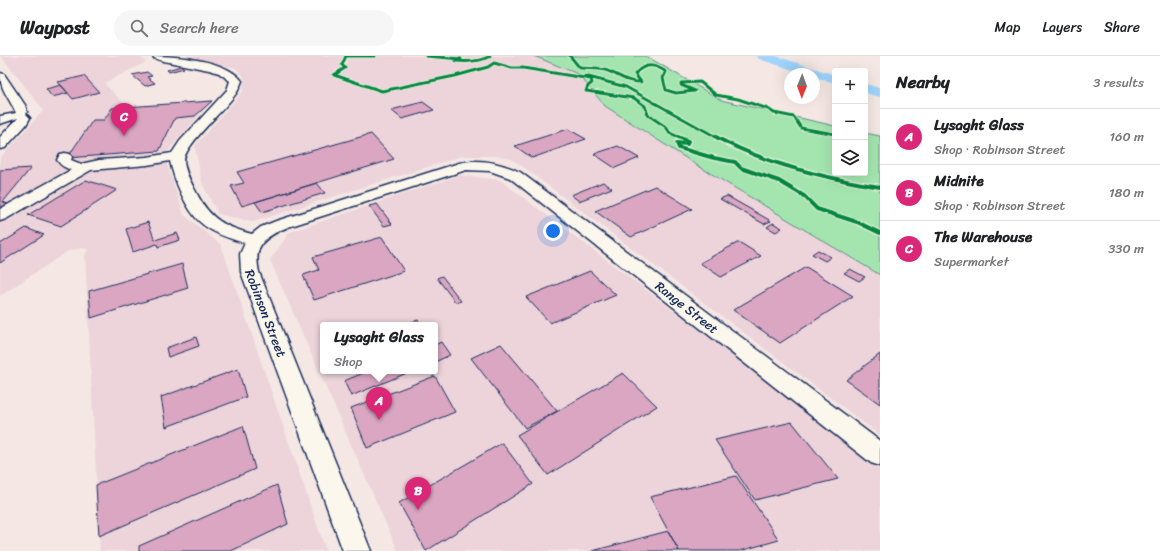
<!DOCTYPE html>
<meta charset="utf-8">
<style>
body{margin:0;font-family:Sriracha,sans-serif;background:#f6f6f6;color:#202124}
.controls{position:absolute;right:12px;top:12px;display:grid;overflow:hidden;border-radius:4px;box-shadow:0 4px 16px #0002}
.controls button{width:36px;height:36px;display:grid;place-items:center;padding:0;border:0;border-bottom:1px solid #e0e0e0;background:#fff;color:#202124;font:20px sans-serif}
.compass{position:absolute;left:784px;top:12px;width:36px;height:36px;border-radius:50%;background:#fff;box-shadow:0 4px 16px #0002;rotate:181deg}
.you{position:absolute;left:553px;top:175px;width:14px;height:14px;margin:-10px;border:3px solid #fff;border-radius:50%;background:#1a73e8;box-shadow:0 0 0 6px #1a73e833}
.badge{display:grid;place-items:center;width:26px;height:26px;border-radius:50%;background:#db2777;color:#fff;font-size:13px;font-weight:700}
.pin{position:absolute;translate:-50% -33px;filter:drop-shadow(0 1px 2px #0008)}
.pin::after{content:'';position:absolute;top:21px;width:14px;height:12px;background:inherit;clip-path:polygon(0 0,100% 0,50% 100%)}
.popup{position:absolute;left:320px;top:266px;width:118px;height:52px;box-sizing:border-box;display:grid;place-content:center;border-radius:4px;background:#fff;filter:drop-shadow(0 1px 3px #0005);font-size:13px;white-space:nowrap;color:#757577}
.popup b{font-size:15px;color:#202124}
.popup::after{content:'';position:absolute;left:50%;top:100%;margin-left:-8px;border:8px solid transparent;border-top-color:#fff}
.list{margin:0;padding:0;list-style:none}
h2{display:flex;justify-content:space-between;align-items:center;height:52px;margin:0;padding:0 16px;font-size:17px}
h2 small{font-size:13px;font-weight:400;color:#757577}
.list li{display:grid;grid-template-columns:26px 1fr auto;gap:12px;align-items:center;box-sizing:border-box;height:56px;padding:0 16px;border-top:1px solid #e0e0e0}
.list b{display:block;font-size:15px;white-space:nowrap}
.list p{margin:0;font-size:13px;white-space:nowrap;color:#757577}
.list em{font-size:13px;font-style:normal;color:#757577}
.icon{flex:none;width:22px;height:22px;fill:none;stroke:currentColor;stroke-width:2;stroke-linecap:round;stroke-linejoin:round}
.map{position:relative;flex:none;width:880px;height:495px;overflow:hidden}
header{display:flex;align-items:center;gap:24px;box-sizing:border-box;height:56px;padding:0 20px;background:#fff;border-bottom:1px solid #e0e0e0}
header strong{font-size:19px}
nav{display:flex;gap:22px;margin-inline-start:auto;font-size:14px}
.search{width:280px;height:36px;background:#f6f6f6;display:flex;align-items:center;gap:10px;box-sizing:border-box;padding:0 14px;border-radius:22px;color:#757577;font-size:15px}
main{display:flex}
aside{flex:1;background:#fff}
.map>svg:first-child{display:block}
.built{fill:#ecd4da;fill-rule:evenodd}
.green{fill:#a4e5af;stroke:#608a86}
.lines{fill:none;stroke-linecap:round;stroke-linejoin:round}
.river{fill:#9fd4fd;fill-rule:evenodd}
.building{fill:#daa6c2;stroke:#1b2f5e}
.minor-casing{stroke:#1b2f5e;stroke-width:3}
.minor{fill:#fbf7ec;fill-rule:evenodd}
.cycleway-far1-casing{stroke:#fbf7ec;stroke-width:4.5}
.cycleway-casing{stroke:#fbf7ec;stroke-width:6}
.cycleway-far1{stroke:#00873e;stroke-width:3}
.cycleway{stroke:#00873e;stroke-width:4}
.labels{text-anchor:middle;stroke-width:3;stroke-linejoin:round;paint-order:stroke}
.street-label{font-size:13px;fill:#1b2f5e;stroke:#fbf7ec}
</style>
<header>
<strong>Waypost</strong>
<div class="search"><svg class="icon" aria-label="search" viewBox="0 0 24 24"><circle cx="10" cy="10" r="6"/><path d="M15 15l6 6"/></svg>Search here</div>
<nav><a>Map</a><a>Layers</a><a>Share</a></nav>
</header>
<main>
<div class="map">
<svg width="880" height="495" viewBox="0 0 880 495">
<rect width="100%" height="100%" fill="#f4e7e4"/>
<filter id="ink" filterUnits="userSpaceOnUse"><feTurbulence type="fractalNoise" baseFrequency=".025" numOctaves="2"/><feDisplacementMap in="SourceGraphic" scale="8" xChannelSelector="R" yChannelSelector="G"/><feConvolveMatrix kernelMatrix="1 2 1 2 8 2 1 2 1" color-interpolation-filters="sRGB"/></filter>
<g filter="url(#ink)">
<!-- built -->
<path class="built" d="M1 0H139L146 6 104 27 126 50 212 45 164 99 184 159 221 189 326 495H100L85 200 88 193 82 192 68 195 0 240V102L43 55V53Z
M174 0H534L578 18 605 50 695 108 880 219V379L522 110 509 102 497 100H462L253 166 218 158 202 127 195 90 243 35 244 21 236 12Z
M460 119 500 124 880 410V495H398L270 204 290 176ZM323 269H435V315H323Z"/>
<!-- green -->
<path class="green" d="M534 0H646L721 44 835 70V117H865V77L880 80V219L695 108 605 50 578 18Z"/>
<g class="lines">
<!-- river -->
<path class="river" d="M757 0H776L835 19V27L814 21V18H806L759 3Z
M865 28 880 32V41L865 37Z"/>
</g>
<!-- building -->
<path class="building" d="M181 10 184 12 169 16 167 14Z
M147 16 152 20 147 21 155 27 145 30 132 19Z
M84 20 99 36 73 43 58 26Z
M61 29 68 37 52 41 46 33Z
M212 45 195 60 175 62 159 95 67 102 93 64H104L112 52Z
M423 46 434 54 402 63 391 54Z
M568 73 586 83 532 102 515 90Z
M371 78 394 103 242 150 231 130 244 127 237 116Z
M618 90 639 102 615 112 594 98Z
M31 112 3 146 8 148 0 153V114Z
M86 124 117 134 61 170 28 159Z
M603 126 612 132 579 145 571 139Z
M317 127 325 137 262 156 255 146Z
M655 130 692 153 631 181 595 155Z
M727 140 771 165 764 168 720 143Z
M377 148 392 168 384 170 369 150Z
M148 166 155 184 177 177 180 184 158 191 157 188 133 196 126 173Z
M773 167 782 172 776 176 767 171Z
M26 172 44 179 0 207V188Z
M382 181 404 215 314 244 303 219 319 214 313 201Z
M739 186 761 200 721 221 700 207Z
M818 194 831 201 825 205 812 198Z
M182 208 188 232 91 262 89 235Z
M806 211 853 240 780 287 733 254Z
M850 213 865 221 859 225 844 217Z
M590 215 616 239 550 267 526 241Z
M442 220 461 245 456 247 437 222Z
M418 264 422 269H404Z
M196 281 199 290 168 301 166 292Z
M441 286 450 299 435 306V289Z
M501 288 557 355 525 372 471 302Z
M880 298V348L846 324Z
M238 313 246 341 166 371 161 341Z
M368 315H412L351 340 344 325Z
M623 317 657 350 548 419 517 379Z
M435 320 455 356 367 392 351 352Z
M792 366 838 423 755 444 715 384Z
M243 370 255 413 99 480 96 429Z
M502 387 533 428 426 495 399 447Z
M736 420 779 484 740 495H679L650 441Z
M277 429 288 468 231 495H139V490Z
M668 475 679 495H592Z"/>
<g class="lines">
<defs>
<path id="minor" d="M153 0C177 0 227 4 242 25 240 29 239 33 237 36 227 52 185 88 184 104 184 115 192 128 197 138 210 163 225 171 252 178L261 171 276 165 459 107C480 102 501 107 520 116L880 385V410L871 407 510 122 490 115 466 114 288 171C264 181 253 189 259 216L371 495H343L241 216 240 198 245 187C230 183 212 177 200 166 186 153 174 124 170 105L147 109 91 114 6 163 0 165V153L71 114C64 111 61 110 57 104L60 98 65 97 70 98 72 101 71 104 81 108 99 104 147 101 172 97 180 85 227 34 230 25 219 17 209 14 163 5 154 2Z
M0 17 4 18 25 49 27 56 26 58 30 62 26 69 5 92 0 93V81L18 62 0 68V60L16 57C9 41 0 34 0 17Z"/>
</defs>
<!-- minor casing -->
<use href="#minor" class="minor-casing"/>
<!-- minor -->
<use href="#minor" class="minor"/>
<defs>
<path id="cycleway-far1" d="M375 0H346L342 9 345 12 334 19 382 35 455 20 488 11 494 7 512 12H523L591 23 592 27 588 30 586 35 634 42 645 50 648 59 666 71 670 77 681 82
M426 0 461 3 456 5C467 6 480 6 490 0
M570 0 580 12C588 13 597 12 605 14 618 18 627 27 641 26L635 18C644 7 655 8 666 16L663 22 666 34 676 37 695 35 681 29V27L700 26 716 39 738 43 768 53 774 57 794 61 801 72 835 78
M585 20 626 31 718 82"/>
<path id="cycleway" d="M678 81 688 85 687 88 677 87 679 92 714 102 735 106 741 112 779 125 804 140 817 153 857 166 880 177
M716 81C765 108 825 122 880 131"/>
</defs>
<!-- cycleway-far1 casing -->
<use href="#cycleway-far1" class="cycleway-far1-casing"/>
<!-- cycleway casing -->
<use href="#cycleway" class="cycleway-casing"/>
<!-- cycleway-far1 -->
<use href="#cycleway-far1" class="cycleway-far1"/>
<!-- cycleway -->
<use href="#cycleway" class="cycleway"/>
</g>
</g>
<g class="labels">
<!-- street labels -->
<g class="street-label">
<text transform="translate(687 251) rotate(38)" y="5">Range Street</text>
<text transform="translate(266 257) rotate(69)" y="5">Robinson Street</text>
</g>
</g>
</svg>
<div class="controls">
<button>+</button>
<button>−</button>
<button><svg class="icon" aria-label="layers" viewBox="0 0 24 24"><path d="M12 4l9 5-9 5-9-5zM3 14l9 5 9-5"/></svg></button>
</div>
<svg class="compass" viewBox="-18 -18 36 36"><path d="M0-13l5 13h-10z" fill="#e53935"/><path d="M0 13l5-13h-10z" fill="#757577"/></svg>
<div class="you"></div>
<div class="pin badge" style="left:379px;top:364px">A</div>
<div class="popup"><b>Lysaght Glass</b>Shop</div>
<div class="pin badge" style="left:418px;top:454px">B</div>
<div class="pin badge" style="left:124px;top:80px">C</div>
</div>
<aside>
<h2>Nearby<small>3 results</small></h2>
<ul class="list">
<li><span class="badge">A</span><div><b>Lysaght Glass</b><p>Shop · Robinson Street</p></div><em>160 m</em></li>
<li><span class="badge">B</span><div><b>Midnite</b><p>Shop · Robinson Street</p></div><em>180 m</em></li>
<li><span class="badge">C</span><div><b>The Warehouse</b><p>Supermarket</p></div><em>330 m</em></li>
</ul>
</aside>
</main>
